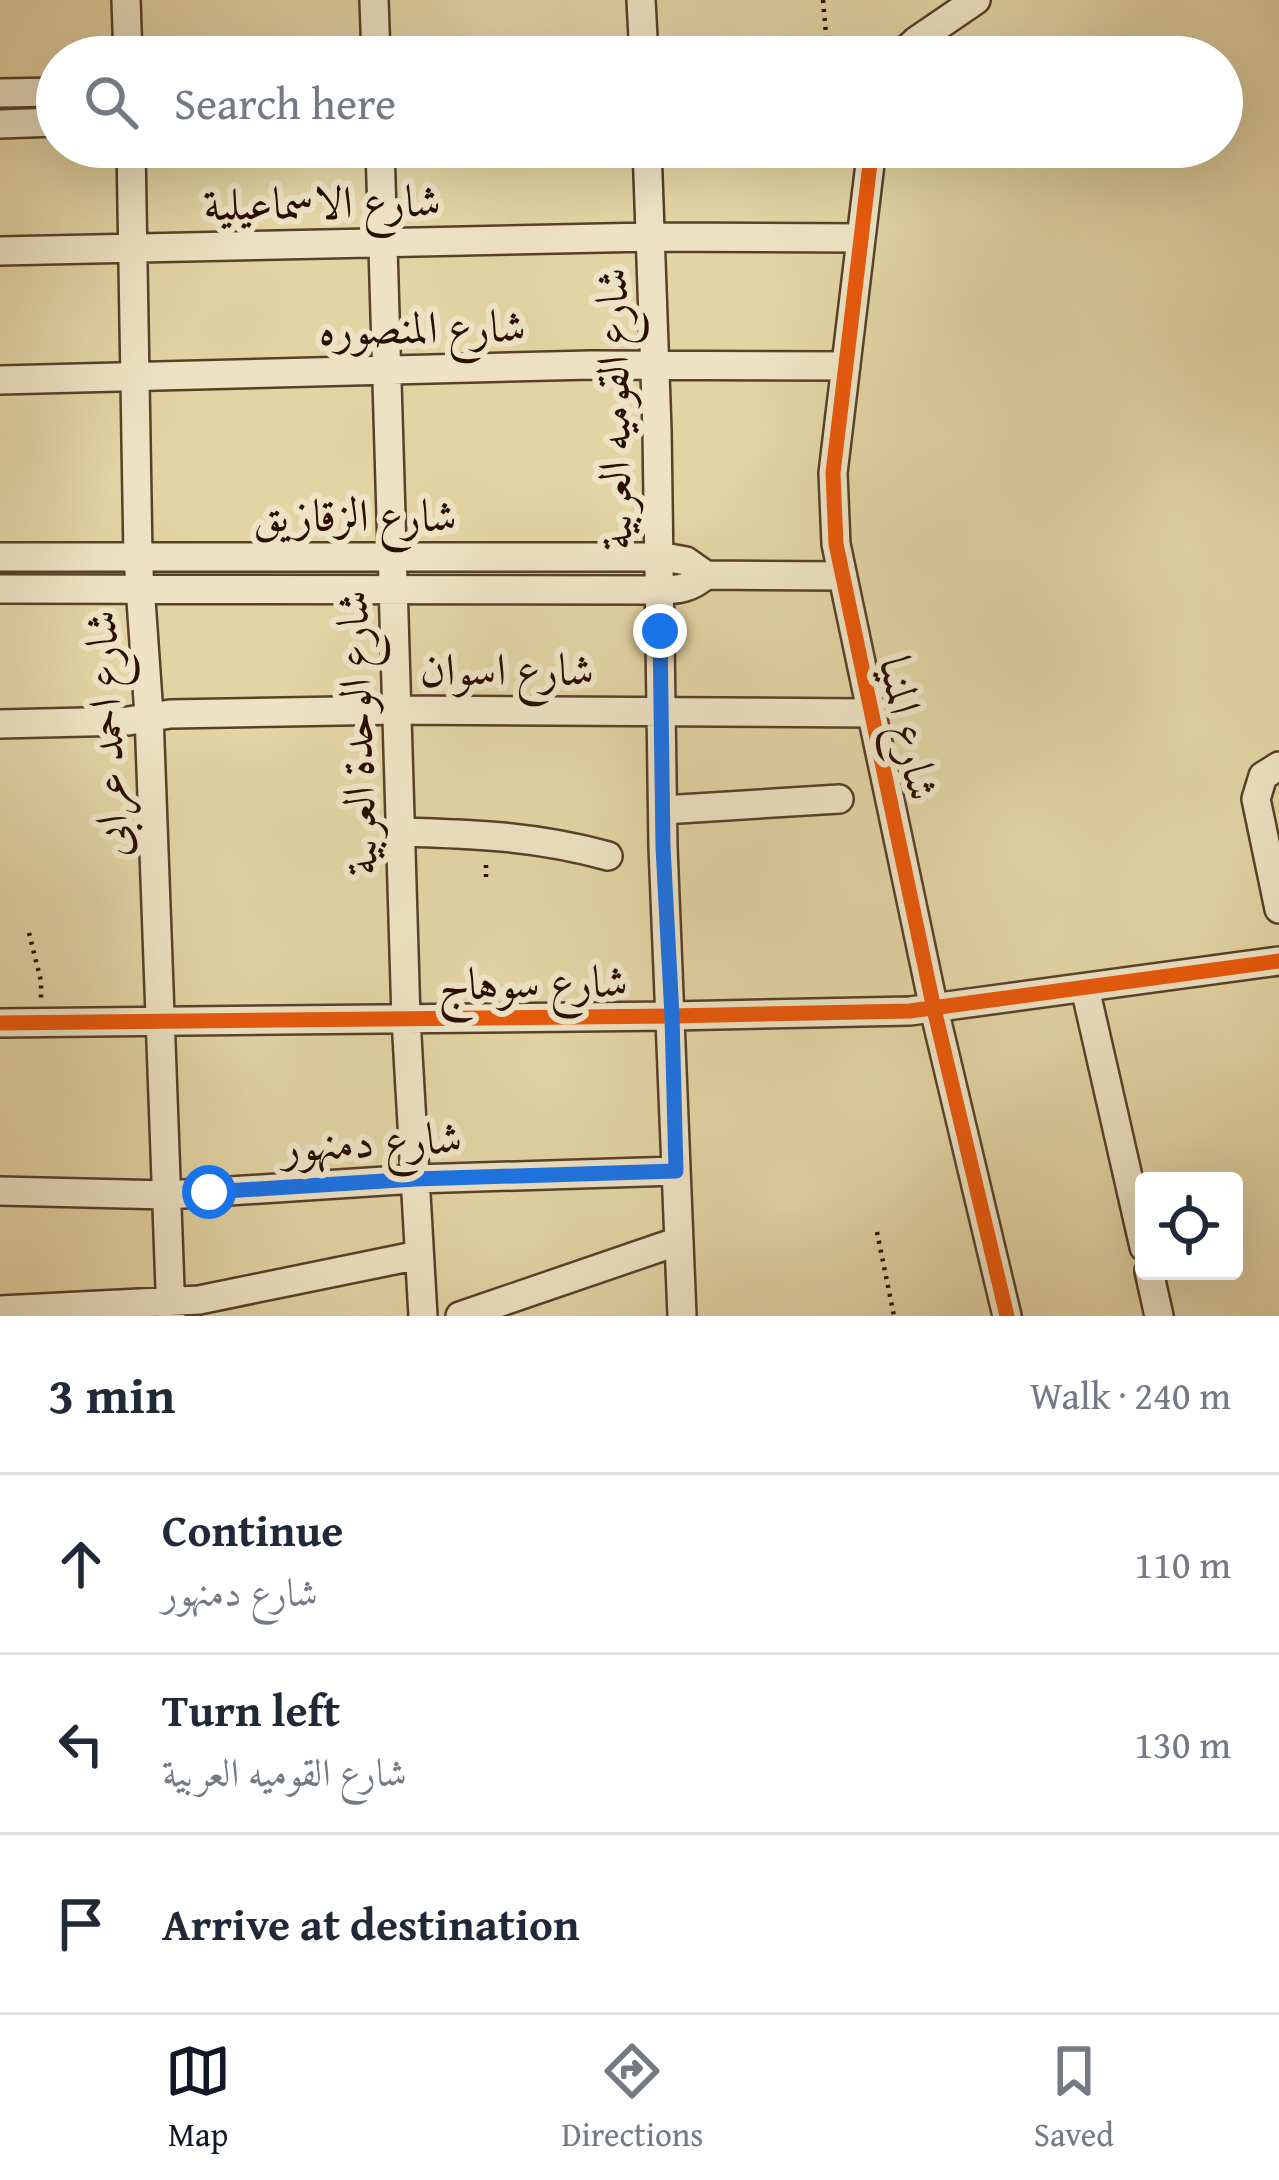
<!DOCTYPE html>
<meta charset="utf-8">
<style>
body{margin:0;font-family:"Gentium Book Plus",Amiri,serif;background:#f2f2f3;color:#1f2937}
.controls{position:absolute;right:36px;bottom:36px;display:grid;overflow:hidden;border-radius:12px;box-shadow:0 12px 48px #0002}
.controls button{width:108px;height:108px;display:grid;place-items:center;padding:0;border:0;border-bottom:3px solid #e0e1e3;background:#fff;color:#1f2937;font:60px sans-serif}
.stop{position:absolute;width:36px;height:36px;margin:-27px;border:9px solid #1a73e8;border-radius:50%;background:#fff}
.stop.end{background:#1a73e8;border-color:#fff;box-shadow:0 3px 12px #0008}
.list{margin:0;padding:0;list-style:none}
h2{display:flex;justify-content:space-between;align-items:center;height:156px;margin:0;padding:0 48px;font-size:51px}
h2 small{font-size:39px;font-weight:400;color:#747a83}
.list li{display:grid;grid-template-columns:78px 1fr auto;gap:36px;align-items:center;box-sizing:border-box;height:180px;padding:0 48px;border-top:3px solid #e0e1e3}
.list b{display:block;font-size:45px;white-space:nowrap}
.list p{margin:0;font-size:39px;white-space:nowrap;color:#747a83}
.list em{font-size:39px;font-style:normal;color:#747a83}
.icon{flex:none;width:66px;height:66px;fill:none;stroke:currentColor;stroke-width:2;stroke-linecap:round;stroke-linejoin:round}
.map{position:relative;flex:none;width:1279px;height:1316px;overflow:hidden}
.search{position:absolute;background:#fff;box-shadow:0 12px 48px #0002;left:36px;right:36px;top:36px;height:132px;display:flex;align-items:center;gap:30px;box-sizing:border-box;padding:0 42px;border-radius:66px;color:#747a83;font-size:45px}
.sheet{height:696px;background:#fff}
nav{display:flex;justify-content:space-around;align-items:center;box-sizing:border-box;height:168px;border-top:3px solid #e0e1e3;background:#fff;font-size:33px;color:#747a83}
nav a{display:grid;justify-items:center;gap:6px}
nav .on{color:#111827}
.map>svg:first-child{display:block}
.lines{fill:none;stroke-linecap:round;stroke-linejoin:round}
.minor-casing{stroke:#58402a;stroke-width:32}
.path{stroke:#290e01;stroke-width:4.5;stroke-dasharray:3 6;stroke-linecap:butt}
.minor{stroke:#ede3c4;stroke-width:27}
.cycleway-casing{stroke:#ede3c4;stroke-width:22}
.cycleway{stroke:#e8590c;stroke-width:15}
.route{stroke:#1a73e8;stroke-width:15}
.labels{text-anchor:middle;stroke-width:12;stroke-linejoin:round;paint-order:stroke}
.street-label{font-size:45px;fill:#290e01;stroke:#ede3c4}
</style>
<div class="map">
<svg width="1279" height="1316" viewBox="0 0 1279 1316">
<rect width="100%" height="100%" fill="#e3d4a4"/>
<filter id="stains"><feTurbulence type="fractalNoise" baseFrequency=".00167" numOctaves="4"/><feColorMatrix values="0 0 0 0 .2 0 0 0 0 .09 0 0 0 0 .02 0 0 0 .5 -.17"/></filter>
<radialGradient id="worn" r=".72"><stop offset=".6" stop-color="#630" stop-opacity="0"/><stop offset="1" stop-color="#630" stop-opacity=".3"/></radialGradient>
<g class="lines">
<defs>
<path id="minor" d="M126 0 128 57
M374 0 376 57
M641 0 644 57
M899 57 916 41 976 0
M0 93 57 92
M0 124 57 122
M131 147 138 557 149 715 171 1316
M380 147 406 1019 423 1316
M647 147 657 430 663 847 682 1316
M872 147 833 473 836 544 934 1009 1007 1316
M0 251 650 237 861 238
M0 380 591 365 846 366
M0 557H664L686 561 706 575 841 576
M0 589 659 590C679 590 691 588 706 575
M0 724 128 721 170 714 397 710 870 713
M1279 766 1263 776 1256 799 1279 909
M663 810 839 799
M401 832C473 834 537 836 608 856
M1085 988 1144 1247
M0 1023 672 1016 910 1011 1279 961
M0 1191 168 1195 415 1179 676 1171
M1149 1271 1159 1316
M0 1310 199 1300 419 1255
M460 1316 679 1241"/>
</defs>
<!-- minor casing -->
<use href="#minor" class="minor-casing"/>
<!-- path -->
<path class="path" d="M823 0 828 57
M486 865V878
M29 933 41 981V998
M877 1232 894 1316"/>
<!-- minor -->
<use href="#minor" class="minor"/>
<defs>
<path id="cycleway" d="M872 147 833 473 836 544 934 1009 1007 1316
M0 1023 672 1016 910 1011 1279 961"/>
</defs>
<!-- cycleway casing -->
<use href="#cycleway" class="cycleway-casing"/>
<!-- cycleway -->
<use href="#cycleway" class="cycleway"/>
</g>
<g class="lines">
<!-- route -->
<path class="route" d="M209 1192 415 1179 676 1171 672 1016 663 847 660 631"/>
</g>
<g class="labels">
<!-- street labels -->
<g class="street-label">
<text transform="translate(322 202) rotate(-1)" y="16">شارع الاسماعيلية</text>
<text transform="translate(422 327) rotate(-1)" y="16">شارع المنصوره</text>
<text transform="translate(613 409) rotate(-91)" y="16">شارع القوميه العربية</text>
<text x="355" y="531">شارع الزقازيق</text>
<text x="507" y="685">شارع اسوان</text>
<text transform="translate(910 728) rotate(78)" y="16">شارع المنيا</text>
<text transform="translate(356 733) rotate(-92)" y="16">شارع الوحدة العربية</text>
<text transform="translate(106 734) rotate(-93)" y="16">شارع احمد عرابى</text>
<text transform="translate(533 982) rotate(-1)" y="16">شارع سوهاج</text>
<text transform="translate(372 1141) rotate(-3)" y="16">شارع دمنهور</text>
</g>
</g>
<rect width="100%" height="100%" filter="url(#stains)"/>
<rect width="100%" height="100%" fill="url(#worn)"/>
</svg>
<div class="controls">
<button><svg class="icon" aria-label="locate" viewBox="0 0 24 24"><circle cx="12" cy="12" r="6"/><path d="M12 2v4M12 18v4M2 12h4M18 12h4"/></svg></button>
</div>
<div class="stop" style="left:209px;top:1192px"></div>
<div class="stop end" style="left:660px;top:631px"></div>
<div class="search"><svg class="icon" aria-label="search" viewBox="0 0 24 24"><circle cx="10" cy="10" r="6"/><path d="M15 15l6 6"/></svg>Search here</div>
</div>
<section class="sheet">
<h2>3 min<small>Walk · 240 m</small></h2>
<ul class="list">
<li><svg class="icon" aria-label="ahead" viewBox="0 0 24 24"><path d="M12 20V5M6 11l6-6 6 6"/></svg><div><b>Continue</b><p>شارع دمنهور</p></div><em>110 m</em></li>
<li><svg class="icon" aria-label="left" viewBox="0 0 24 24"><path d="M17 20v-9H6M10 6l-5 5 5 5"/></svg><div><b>Turn left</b><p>شارع القوميه العربية</p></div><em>130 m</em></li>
<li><svg class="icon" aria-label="arrive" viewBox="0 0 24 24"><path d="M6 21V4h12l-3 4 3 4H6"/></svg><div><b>Arrive at destination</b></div></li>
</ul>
</section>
<nav>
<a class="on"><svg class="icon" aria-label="map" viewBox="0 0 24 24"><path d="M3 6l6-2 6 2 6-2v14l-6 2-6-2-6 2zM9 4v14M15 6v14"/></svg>Map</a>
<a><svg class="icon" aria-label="directions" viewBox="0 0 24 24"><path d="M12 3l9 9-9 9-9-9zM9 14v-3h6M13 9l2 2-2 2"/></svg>Directions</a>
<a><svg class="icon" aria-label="saved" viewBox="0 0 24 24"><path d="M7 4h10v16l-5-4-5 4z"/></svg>Saved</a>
</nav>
